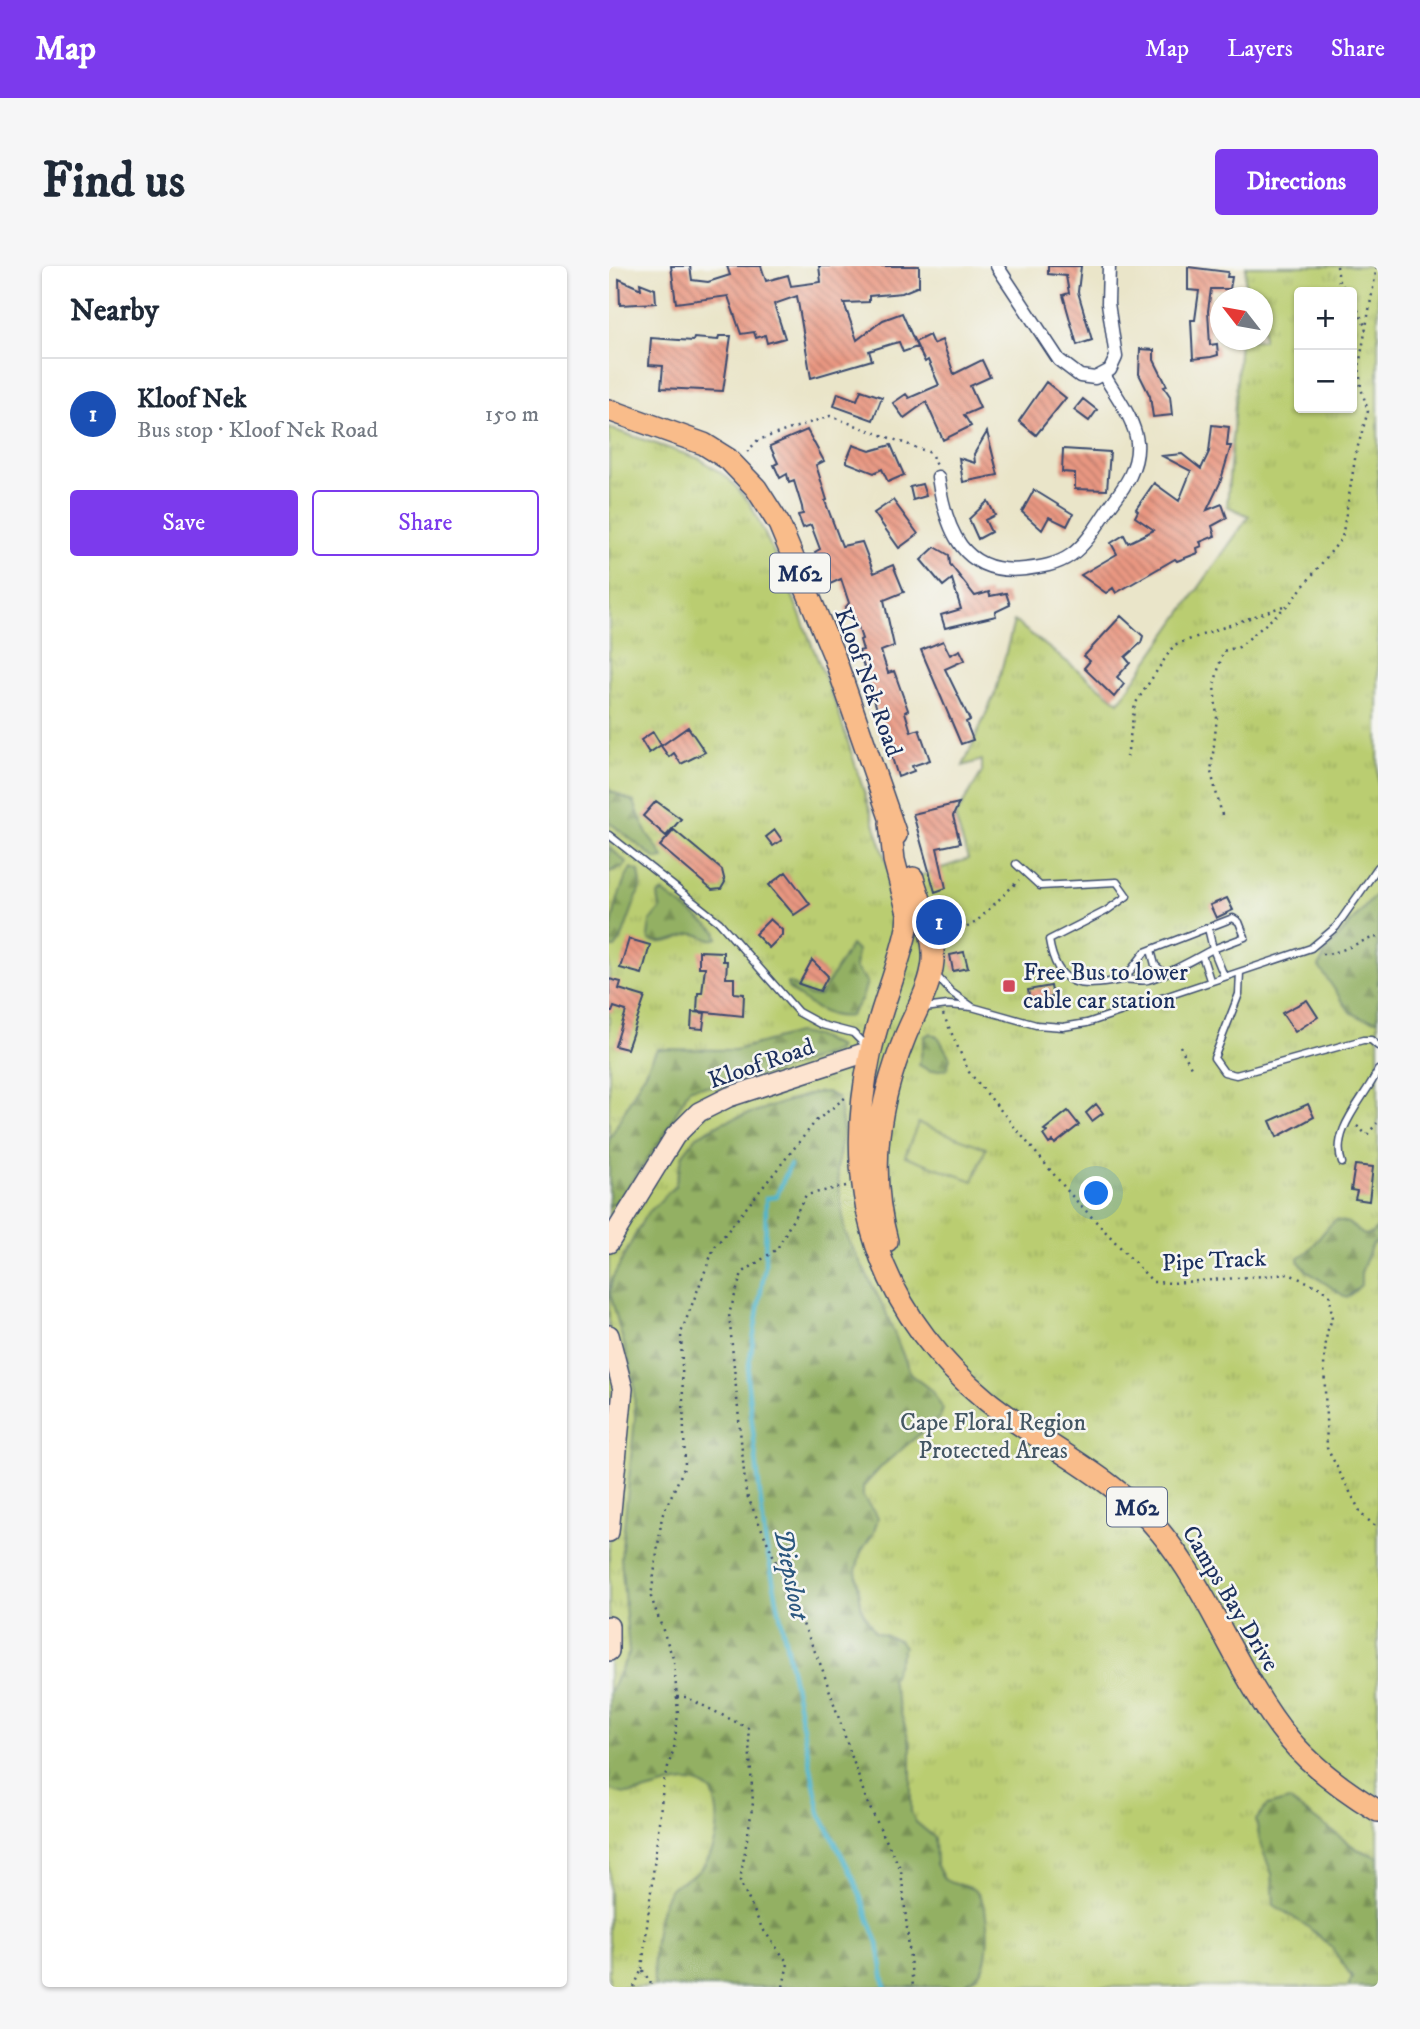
<!DOCTYPE html>
<meta charset="utf-8">
<style>
body{margin:0;font-family:"IM FELL DW Pica",serif;background:#f6f6f7;color:#1f2937}
.controls{position:absolute;right:21px;top:21px;display:grid;overflow:hidden;border-radius:7px;box-shadow:0 2px 5px #0004}
.controls button{width:63px;height:63px;display:grid;place-items:center;padding:0;border:0;border-bottom:2px solid #e0e1e3;background:#fff;color:#1f2937;font:35px sans-serif}
.compass{position:absolute;left:601px;top:21px;width:63px;height:63px;border-radius:50%;background:#fff;box-shadow:0 2px 5px #0004;rotate:301deg}
.you{position:absolute;left:488px;top:928px;width:24px;height:24px;margin:-18px;border:5px solid #fff;border-radius:50%;background:#1a73e8;box-shadow:0 0 0 10px #1a73e833}
.badge{display:grid;place-items:center;width:46px;height:46px;border-radius:50%;background:#7c3aed;color:#fff;font-size:23px;font-weight:700}
.pin{position:absolute;translate:-50% -50%;border:4px solid #fff;box-shadow:0 2px 7px #0006}
.list{margin:0;padding:0;list-style:none}
h2{display:flex;justify-content:space-between;align-items:center;height:91px;margin:0;padding:0 28px;font-size:30px}
h2 small{font-size:23px;font-weight:400;color:#747a83}
.list li{display:grid;grid-template-columns:46px 1fr auto;gap:21px;align-items:center;box-sizing:border-box;height:112px;padding:0 28px;border-top:2px solid #e0e1e3}
.list b{display:block;font-size:26px;white-space:nowrap}
.list p{margin:0;font-size:23px;white-space:nowrap;color:#747a83}
.list em{font-size:23px;font-style:normal;color:#747a83}
.actions{display:flex;gap:14px;padding:21px 28px}
.actions a{flex:1;padding:16px 0;border:2px solid #7c3aed;border-radius:7px;text-align:center;font-size:24px;color:#7c3aed}
.actions .main{background:#7c3aed;color:#fff}
.map{position:relative;flex:none;width:769px;height:1721px;overflow:hidden;border-radius:7px}
header{display:flex;align-items:center;gap:42px;box-sizing:border-box;height:98px;padding:0 35px;background:#7c3aed;color:#fff}
header strong{font-size:33px}
nav{display:flex;gap:38px;margin-inline-start:auto;font-size:24px}
.intro{display:flex;align-items:center;justify-content:space-between;box-sizing:border-box;height:168px;padding:0 42px}
h1{margin:0;font-size:49px}
.button{padding:18px 32px;border-radius:7px;background:#7c3aed;color:#fff;font-size:24px;font-weight:700}
main{display:flex;gap:42px;padding:0 42px}
aside{flex:1;background:#fff;border-radius:7px;box-shadow:0 2px 5px #0004}
.map>svg:first-child{display:block}
.grass{fill:url(#grass-tufts);stroke:#6a7e68;stroke-width:2;fill-rule:evenodd}
.forest{fill:url(#forest-firs);stroke:#577060;stroke-width:2}
.garden{fill:#bacd71;stroke:#6a7e68;stroke-width:2}
.lines{fill:none;stroke-linecap:round;stroke-linejoin:round}
.stream{stroke:#4fb5cd;stroke-width:4.5}
.building{fill:url(#building-back-hatch)}
.lane-casing{stroke:#3a4a6e;stroke-width:9}
.street-casing{stroke:#3a4a6e;stroke-width:15}
.secondary-casing{stroke:#3a4a6e;stroke-width:22}
.primary-casing{stroke:#3a4a6e;stroke-width:24}
.path{stroke:#3a4a6e;stroke-width:2.5;stroke-dasharray:2 5;stroke-linecap:butt}
.lane{stroke:#fff;stroke-width:6}
.street{stroke:#fff;stroke-width:12}
.secondary{stroke:#fde4d0;stroke-width:19}
.primary{stroke:#f9bc8a;stroke-width:21}
.poi-dot{fill:#d1495b;stroke:#f6f6f2;stroke-width:2.5}
.labels{text-anchor:middle;stroke-width:5;stroke-linejoin:round;paint-order:stroke}
.shield{fill:#f6f6f2;stroke:#5d6b8a;stroke-width:2}
.shield-label{font-size:23px;font-weight:bold;fill:#1b2f5e}
.street-label{font-size:24px;fill:#1b2f5e;stroke:#f6f6f2}
.poi-label{font-size:24px;fill:#1b2f5e;stroke:#f6f6f2;text-anchor:start}
.park-label{font-size:24px;fill:#435663;stroke:#f6f6f2}
.water-label{font-size:26px;font-style:italic;fill:#2b577f;stroke:#f6f6f2}
</style>
<header>
<strong>Map</strong>
<nav><a>Map</a><a>Layers</a><a>Share</a></nav>
</header>
<div class="intro"><h1>Find us</h1><a class="button">Directions</a></div>
<main>
<aside>
<h2>Nearby<small></small></h2>
<ul class="list">
<li><span class="badge" style="background:#1a4fb4">1</span><div><b>Kloof Nek</b><p>Bus stop · Kloof Nek Road</p></div><em>150 m</em></li>
</ul>
<div class="actions"><a class="main">Save</a><a>Share</a></div>
</aside>
<div class="map">
<svg width="769" height="1721" viewBox="0 0 769 1721">
<defs>
<pattern id="grass-tufts" width="24" height="20" patternUnits="userSpaceOnUse" patternTransform="scale(1.75)"><rect width="24" height="20" fill="#bacd71"/><path d="M3 7l-1-3M5 7V3M7 7l1-3M15 17l-1-3M17 17v-4M19 17l1-3" fill="none" stroke="#9fb064"/></pattern>
<pattern id="forest-firs" width="22" height="20" patternUnits="userSpaceOnUse" patternTransform="scale(1.75)"><rect width="22" height="20" fill="#93b063"/><path d="M5 1l3.5 6h-7zM16 11l3.5 6h-7z" fill="#779055"/></pattern>
<pattern id="building-back-hatch" width="6" height="6" patternUnits="userSpaceOnUse" patternTransform="scale(1.75)"><rect width="6" height="6" fill="#e99781"/><path d="M-1 5l2 2M0 0l6 6M5-1l2 2" fill="none" stroke="#bc7c6d"/></pattern>
</defs>
<rect width="100%" height="100%" fill="#f6f6f2"/>
<filter id="ink" filterUnits="userSpaceOnUse"><feTurbulence type="fractalNoise" baseFrequency=".0143" numOctaves="2"/><feDisplacementMap in="SourceGraphic" scale="14" xChannelSelector="R" yChannelSelector="G"/><feConvolveMatrix kernelMatrix="1 2 1 2 8 2 1 2 1" color-interpolation-filters="sRGB"/></filter>
<filter id="wash" filterUnits="userSpaceOnUse"><feTurbulence type="fractalNoise" baseFrequency=".00686" numOctaves="4" result="noise"/><feDisplacementMap in="SourceGraphic" scale="28" xChannelSelector="R" yChannelSelector="G"/><feGaussianBlur stdDeviation="1.57" result="paint"/><feColorMatrix in="noise" values="0 0 0 0 0 0 0 0 0 0 0 0 0 0 0 0 0 1.4 0 .05"/><feComposite in="paint" operator="in"/></filter>
<g filter="url(#wash)">
<rect width="100%" height="100%" fill="#eae5c9"/>
<!-- grass -->
<path class="grass" d="M637 0H769V1721H0V162L91 193 119 212 141 237 174 306 228 442 285 619 359 593 346 551 373 506V494L354 500 387 425 405 355 510 436 640 250 618 240 631 74H654V32L635 31ZM690 26H743V142H690Z"/>
<!-- forest -->
<path class="forest" d="M0 524 25 536 36 564 55 592 47 593 0 556Z
M0 581 17 596 15 600 0 606Z
M22 602 30 605 32 619 12 674 6 682H1C0 661 10 621 22 602Z
M54 626 107 665 109 672C98 677 92 666 81 668 68 672 57 679 42 675L39 671 41 656 51 643 49 629Z
M769 626V754L753 752 741 746 710 701 717 685Z
M242 679 248 685 246 702 258 716 253 732 241 750C218 754 196 736 179 722L178 717H181L201 730H211Z
M188 767 206 770 230 781 228 785C192 798 155 811 118 820 104 823 93 817 80 823L57 866 12 931 0 941V874L48 783 126 784Z
M322 767 330 772 341 792 338 803 321 805 310 799 316 770Z
M218 826 229 832 234 864 228 903 236 967 276 1044 302 1109 322 1124 334 1143 331 1151 274 1199 254 1221V1231L269 1252 265 1266 252 1286 247 1305 253 1344 266 1366 290 1374 295 1381 282 1414 302 1481V1546L307 1556 326 1572 327 1598 335 1613C344 1620 356 1618 365 1624 381 1635 382 1688 373 1703 369 1711 360 1714 353 1721H45C44 1692 44 1650 60 1625 66 1615 79 1614 87 1607 110 1588 113 1552 103 1526 73 1497 34 1542 0 1523V1428L20 1387 12 1292 26 1153 25 1115 1 1027 3 1013 36 950 66 920 74 888 88 870 114 856 204 827Z
M727 954 739 957 755 969 764 967 769 960V976L763 978 752 1007V1019L738 1032 698 1005 689 995 690 991C707 983 711 965 727 954Z
M680 1534 748 1583 769 1591V1721H739L743 1711 722 1681 699 1661 665 1639 663 1608 652 1580 647 1554 658 1540Z"/>
<!-- garden -->
<path class="garden" d="M309 857 377 882 364 915 296 890Z"/>
<g class="lines">
<!-- stream -->
<path class="stream" d="M181 899 167 931 157 932 156 1000 138 1111 156 1274 211 1547 244 1611 269 1677 276 1721"/>
</g>
<g id="blocks">
<!-- building -->
<path class="building" d="M62 0H81L83 14 99 16 121 9 118 0H152L157 15 179 9 182 20 212 16 210 0H310V20L293 27 260 30V36L235 37 248 74 274 54 293 47 308 81 294 86 290 76 282 78 260 85 263 94 202 112 188 30 165 38 176 72 158 77 156 69 147 72 145 66 132 68 119 30 67 37Z
M439 0H472L469 26 483 74 468 79 454 29 460 27 457 10 439 8Z
M579 1 619 6 618 11H623L621 23H602L599 45 601 79 608 78 609 89 602 91 584 93 582 54H586L590 25 579 24Z
M10 13 32 23 31 17 46 23 47 37 11 39Z
M320 69 324 78 333 74 345 108 373 94 381 111 361 120 371 142 355 149 362 160 334 174 317 136 295 152 284 137 297 128 300 132 330 119 319 94 316 96 306 76Z
M110 70H122L114 125 52 122 54 100 40 99 42 72 84 75 85 72 109 74Z
M531 83 545 84V94L558 120 555 121 561 130 563 149 544 151 541 130 530 108Z
M437 116 457 132 427 169 410 155Z
M252 124 273 131 264 154 225 140 229 127 248 134Z
M474 133 488 144 480 155 465 144Z
M603 159 620 161 618 180H622L611 217 598 244 613 238 618 252 603 260 606 270 591 276 593 280 588 282 589 287 568 295 566 293 507 327 504 322 497 327 472 309 508 288 502 277 515 269 519 277 545 264 526 251 529 245 527 243 545 217 570 235 582 205 553 190 573 188 592 203 600 186Z
M198 164 215 195 207 199 218 234 216 235 233 280 253 276 265 307 284 299 295 326 275 334 285 380 272 385 279 407 285 405 299 444 296 446 302 466 310 463 321 494 303 500 305 505 289 511 250 385 254 384 251 374 253 373 246 352 240 354 236 342 240 337 232 313 219 319 206 286 211 283 202 259 194 262 189 249 194 248 193 241 185 215 180 217 178 208 171 212 165 199 169 197 161 180Z
M378 166 389 209 354 216 350 192 366 197 365 188Z
M244 179 261 185 282 179 295 209 279 216 273 203 265 207 237 196Z
M454 183 501 186 498 224 466 223V207L453 206Z
M313 218 317 230 304 234 301 221Z
M425 224 464 248 458 260 440 251 433 264 413 246Z
M284 234 309 268 290 282 265 247Z
M379 235 386 249 376 254 382 266 369 273 360 253Z
M326 281 340 289 341 298 366 330 380 326 381 330 397 327 401 339 386 346 387 350 336 362 332 349 352 343 343 313 334 320 312 294Z
M512 350 534 370 532 377 516 391 521 397 508 411 515 418 505 431 475 402 481 395 475 390Z
M334 375 341 389 351 384 356 394 336 403 361 454 357 456 364 474 352 478 312 384Z
M79 461 96 486 72 498 65 487 60 491 52 480Z
M44 466 52 479 40 487 32 474Z
M47 535 72 553 57 570 34 550Z
M350 537 344 550 351 577 328 582 337 622 326 626 304 548Z
M65 564 113 604 116 616 112 623 103 624 51 580Z
M166 564 173 574 164 580 157 571Z
M177 606 201 638 185 649 160 619Z
M618 632 624 644 607 652 601 639Z
M161 653 173 664V669L160 682 146 668Z
M20 673 41 679 33 708 11 702Z
M90 685 114 686V695H118L117 712H125V727L135 728 134 750 88 745 89 727H93L96 701H90Z
M355 686 359 702 344 705 341 689Z
M203 694 219 710 211 725 190 718Z
M0 713 12 716 10 723 36 731 18 783 6 780 17 745 5 741 3 746H0Z
M442 720 444 731 421 735 419 724Z
M698 734 709 751 686 766 673 747Z
M83 746 96 747 94 763 82 762Z
M487 838 494 847 483 855 477 847Z
M699 838 705 851 668 871 661 855Z
M459 845 470 859 446 878 444 875 440 878 434 869 438 866 435 864Z
M746 899 764 901 760 935 746 933 748 925 742 924Z"/>
</g>
</g>
<g filter="url(#ink)">
<use href="#blocks" fill-opacity="0" stroke="#3a4a6e" stroke-width="2"/>
<g class="lines">
<defs>
<path id="lane" d="M0 569 110 656 189 746 213 759 244 767 258 781
M407 598 431 620 508 616 518 630 497 645 440 674C448 722 471 722 512 714 521 712 531 716 539 714 562 707 583 694 604 683L599 662
M542 684 546 699 555 707
M593 689 601 714
M631 706 630 728 605 792 615 806 627 809 754 774H762L769 780
M326 708 342 726 362 740
M515 713 536 686 624 652 630 656 636 671 604 683 615 710
M315 742 339 739 363 741 427 759 454 761 478 757 702 682 727 661 769 601
M733 897C721 864 756 833 769 804"/>
<path id="street" d="M388 0 450 94 471 110 486 112 501 104 507 91 499 37 500 0
M329 211C337 265 354 310 416 303 432 301 448 299 462 289 479 277 490 256 502 239 516 220 530 201 528 176 525 152 507 130 495 109"/>
<path id="secondary" d="M0 977 66 870 90 846 120 831 261 785
M0 1069 14 1123 0 1266
M0 1360V1385"/>
<path id="primary" d="M0 144 95 178 119 193 147 222 170 258 225 390 287 569
M281 557 285 594 299 647 298 662C289 705 270 745 261 789 232 925 268 1044 377 1134 434 1180 504 1209 552 1267 603 1329 628 1410 680 1473 705 1503 736 1525 769 1545
M278 975C259 904 269 838 296 771 306 746 322 721 324 695 326 668 311 637 304 612"/>
</defs>
<!-- lane casing -->
<use href="#lane" class="lane-casing"/>
<!-- street casing -->
<use href="#street" class="street-casing"/>
<!-- secondary casing -->
<use href="#secondary" class="secondary-casing"/>
<!-- primary casing -->
<use href="#primary" class="primary-casing"/>
<!-- path -->
<path class="path" d="M728 0 730 16 739 26
M743 31 756 60
M138 186 149 174 221 150 322 187 327 200
M518 491 526 438 565 379 677 339
M613 549 602 506 608 451 605 420 614 385 630 381 680 338 733 272 747 187 759 145 752 122 750 100 768 0
M340 672 367 656 410 614
M713 688C734 688 749 674 769 671
M334 748 360 806 462 929 544 1016 563 1017 680 1008 714 1023 721 1030 723 1053 718 1066 715 1095 718 1182 753 1249 769 1262
M571 780 582 801
M748 860 758 869 768 857
M237 920 197 929 168 983 133 1007 120 1048 137 1227 213 1402 258 1536 292 1604 304 1721
M68 1431H77L139 1462 144 1537 131 1615 153 1662 179 1697 174 1721
M33 1703 55 1513 65 1482 69 1448 65 1395 42 1331 53 1250 76 1200 72 1067 105 982 207 855 237 831
M25 1721 33 1703 44 1721"/>
<!-- lane -->
<use href="#lane" class="lane"/>
<!-- street -->
<use href="#street" class="street"/>
<!-- secondary -->
<use href="#secondary" class="secondary"/>
<!-- primary -->
<use href="#primary" class="primary"/>
</g>
</g>
<!-- markers -->
<rect class="poi-dot" x="393" y="713" width="14" height="14" rx="3.5"/>
<g class="labels">
<!-- shield labels -->
<g class="shield">
<rect x="161" y="287.5" width="60" height="39" rx="5"/>
<rect x="498" y="1221.5" width="60" height="39" rx="5"/>
</g>
<g class="shield-label">
<text x="191" y="315">M62</text>
<text x="528" y="1249">M62</text>
</g>
<!-- street labels -->
<g class="street-label">
<text transform="translate(260 416) rotate(70)" y="8">Kloof Nek Road</text>
<text transform="translate(152 797) rotate(-19)" y="8">Kloof Road</text>
<text transform="translate(605 994) rotate(-3)" y="8">Pipe Track</text>
<text transform="translate(622 1332) rotate(59)" y="8">Camps Bay Drive</text>
</g>
<!-- poi labels -->
<g class="poi-label">
<text x="414" y="714">Free Bus to lower<tspan x="414" dy="28">cable car station</tspan></text>
</g>
<!-- park labels -->
<g class="park-label">
<text x="384" y="1164">Cape Floral Region<tspan x="384" dy="28">Protected Areas</tspan></text>
</g>
<!-- water labels -->
<g class="water-label">
<text transform="translate(183 1308) rotate(79)" y="9">Diepsloot</text>
</g>
</g>
</svg>
<div class="controls">
<button>+</button>
<button>−</button>
</div>
<svg class="compass" viewBox="-18 -18 36 36"><path d="M0-13l5 13h-10z" fill="#e53935"/><path d="M0 13l5-13h-10z" fill="#747a83"/></svg>
<div class="you"></div>
<div class="pin badge" style="left:330px;top:656px;background:#1a4fb4">1</div>
</div>
</main>
